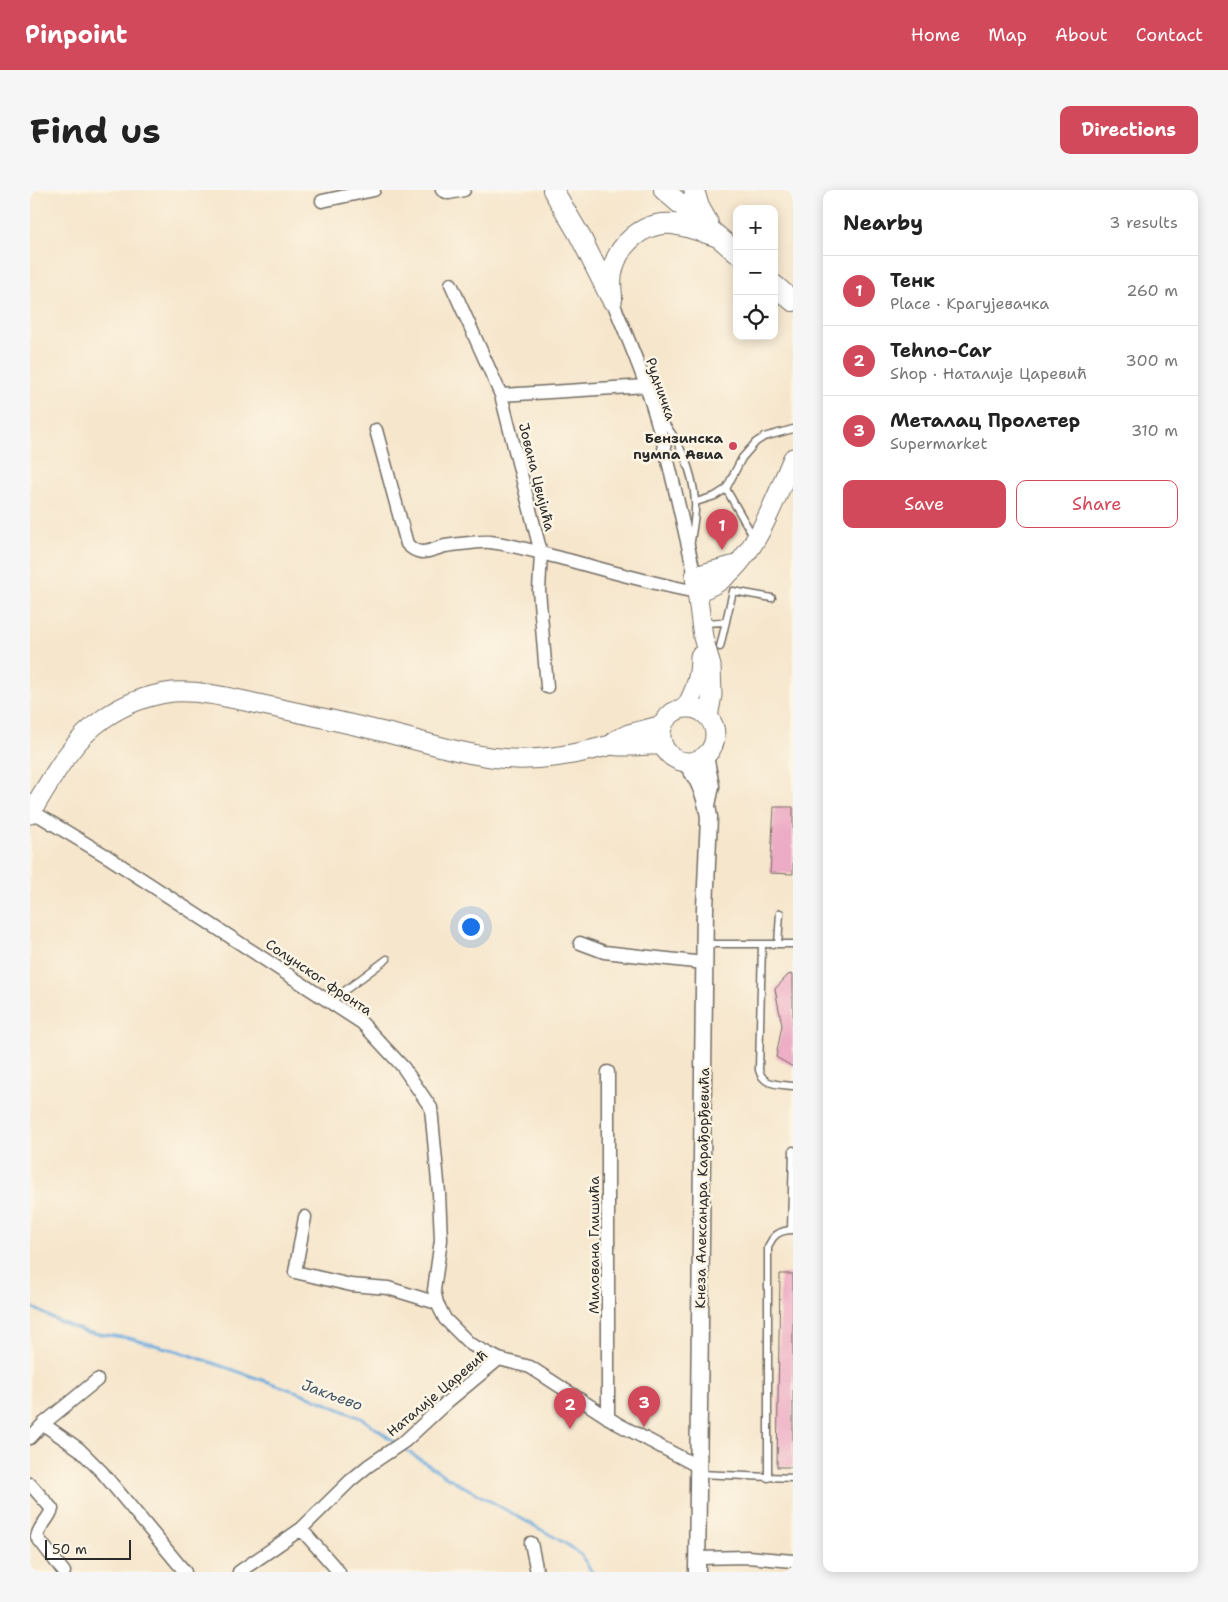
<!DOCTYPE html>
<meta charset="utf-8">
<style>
body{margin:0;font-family:"Shantell Sans",sans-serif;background:#f6f6f6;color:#222}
.controls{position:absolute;right:15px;top:15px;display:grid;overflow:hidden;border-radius:10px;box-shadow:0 2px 12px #0003}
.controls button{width:45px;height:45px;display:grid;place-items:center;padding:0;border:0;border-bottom:1px solid #e0e0e0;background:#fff;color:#222;font:25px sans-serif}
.scale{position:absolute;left:15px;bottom:12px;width:86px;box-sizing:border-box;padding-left:5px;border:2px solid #2b2b2b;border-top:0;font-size:14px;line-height:18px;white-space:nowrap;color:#2b2b2b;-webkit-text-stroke:4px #fcf5e5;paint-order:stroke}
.you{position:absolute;left:440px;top:736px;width:18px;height:18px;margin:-12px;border:4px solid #fff;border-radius:50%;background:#1a73e8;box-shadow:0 0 0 8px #1a73e833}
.badge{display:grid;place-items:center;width:32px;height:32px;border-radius:50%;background:#d1495b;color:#fff;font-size:16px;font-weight:700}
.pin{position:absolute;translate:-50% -41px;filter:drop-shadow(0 1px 2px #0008)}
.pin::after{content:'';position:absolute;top:26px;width:18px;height:15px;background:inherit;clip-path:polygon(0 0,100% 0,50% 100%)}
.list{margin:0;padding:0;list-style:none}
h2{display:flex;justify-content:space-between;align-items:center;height:65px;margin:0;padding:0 20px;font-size:21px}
h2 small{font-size:16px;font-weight:400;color:#767676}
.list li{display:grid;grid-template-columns:32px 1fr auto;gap:15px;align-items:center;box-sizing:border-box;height:70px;padding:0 20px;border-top:1px solid #e0e0e0}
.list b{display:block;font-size:19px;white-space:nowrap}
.list p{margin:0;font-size:16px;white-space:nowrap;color:#767676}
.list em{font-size:16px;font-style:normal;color:#767676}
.actions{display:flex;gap:10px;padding:15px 20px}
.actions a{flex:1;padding:11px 0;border:1px solid #d1495b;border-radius:10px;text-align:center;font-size:18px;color:#d1495b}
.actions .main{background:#d1495b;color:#fff}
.icon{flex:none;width:28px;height:28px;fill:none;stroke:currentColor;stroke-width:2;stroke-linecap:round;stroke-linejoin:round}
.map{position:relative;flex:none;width:763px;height:1382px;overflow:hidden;border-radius:10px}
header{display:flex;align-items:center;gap:30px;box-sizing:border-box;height:70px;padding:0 25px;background:#d1495b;color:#fff}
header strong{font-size:24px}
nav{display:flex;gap:28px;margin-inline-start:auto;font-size:18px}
.intro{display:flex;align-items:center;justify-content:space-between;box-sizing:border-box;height:120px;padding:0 30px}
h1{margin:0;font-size:35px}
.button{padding:12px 22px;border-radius:10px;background:#d1495b;color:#fff;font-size:18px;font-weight:700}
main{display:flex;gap:30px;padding:0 30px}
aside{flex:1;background:#fff;border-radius:10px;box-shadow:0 2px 12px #0003}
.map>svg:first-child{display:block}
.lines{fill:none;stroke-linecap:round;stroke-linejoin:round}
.stream{stroke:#69a9dd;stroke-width:3}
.building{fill:#edacc5}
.service-casing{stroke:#726c63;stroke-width:9}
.minor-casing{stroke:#726c63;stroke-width:15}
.tertiary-casing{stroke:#726c63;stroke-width:19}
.secondary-casing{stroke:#726c63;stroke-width:21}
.primary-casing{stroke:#726c63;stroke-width:22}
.service{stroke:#fff;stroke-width:6}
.minor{stroke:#fff;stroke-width:12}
.tertiary{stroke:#fff;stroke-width:16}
.secondary{stroke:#fff;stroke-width:19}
.primary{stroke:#fff;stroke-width:20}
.poi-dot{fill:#d1495b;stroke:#fcf5e5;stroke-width:2}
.labels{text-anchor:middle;stroke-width:5;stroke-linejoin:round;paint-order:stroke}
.street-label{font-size:14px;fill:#2b2b2b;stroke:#fcf5e5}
.poi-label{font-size:14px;font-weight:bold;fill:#2b2b2b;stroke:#fcf5e5;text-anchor:end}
.water-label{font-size:15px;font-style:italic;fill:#415769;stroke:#fcf5e5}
</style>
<header>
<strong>Pinpoint</strong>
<nav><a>Home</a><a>Map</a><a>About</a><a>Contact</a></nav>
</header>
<div class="intro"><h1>Find us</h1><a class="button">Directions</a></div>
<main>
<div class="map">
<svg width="763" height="1382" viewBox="0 0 763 1382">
<rect width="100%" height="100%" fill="#fcf5e5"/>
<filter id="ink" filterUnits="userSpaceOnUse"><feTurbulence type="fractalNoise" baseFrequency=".02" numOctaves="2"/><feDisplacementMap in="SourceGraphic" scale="10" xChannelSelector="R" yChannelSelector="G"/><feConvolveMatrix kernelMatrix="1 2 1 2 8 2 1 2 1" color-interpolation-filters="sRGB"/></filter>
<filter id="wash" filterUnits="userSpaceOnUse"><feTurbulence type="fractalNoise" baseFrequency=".0096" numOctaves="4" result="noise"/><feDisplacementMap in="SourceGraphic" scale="20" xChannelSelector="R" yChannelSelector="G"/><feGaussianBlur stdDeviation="1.12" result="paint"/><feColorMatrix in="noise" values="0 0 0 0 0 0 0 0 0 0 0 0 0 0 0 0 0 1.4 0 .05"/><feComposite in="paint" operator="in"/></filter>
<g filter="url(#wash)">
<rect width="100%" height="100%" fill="#f6e6cc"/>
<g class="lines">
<!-- stream -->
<path class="stream" d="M0 1116 28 1131 56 1142 99 1148 151 1162 276 1205 333 1229 366 1253
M371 1257 417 1287 535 1353 551 1365 562 1382"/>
</g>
<g id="blocks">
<!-- building -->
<path class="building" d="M744 617H763V684L740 683Z
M763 784V877L746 867 752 835 745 799 758 785Z
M750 1084H763V1277H747Z"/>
</g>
</g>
<g filter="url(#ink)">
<use href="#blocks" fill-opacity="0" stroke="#726c63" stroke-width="1"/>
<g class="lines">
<defs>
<path id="service" d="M628 225C649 249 663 280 665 311 666 324 663 338 661 351
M696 299 723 346
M666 312 685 306 696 299 712 268 726 252 734 247 763 239
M672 433 696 432
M690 457 703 401 742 408
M674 754H763
M732 754 729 880C733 896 749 894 763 896
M748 754 750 723
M301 811 357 769
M761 1040 763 960
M669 1284 763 1288
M738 1288V1058C742 1045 750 1040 763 1040"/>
<path id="minor" d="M412 0 419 3 434 0
M292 11 344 0
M421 94 471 205 511 363 509 400 517 497
M582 110C594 139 606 167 616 196 637 258 650 322 665 386
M471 205 616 196
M346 240 377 354C390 368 400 360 415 356 421 355 455 351 460 352 486 355 513 364 538 370 581 382 624 394 667 402
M0 620 78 667 332 833 373 877 401 918 409 1003 411 1050 404 1100 407 1113 415 1129 440 1154 469 1169
M550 753 574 762 674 773
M275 1027 265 1082 321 1095 358 1098 407 1113
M578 1228V882
M13 1234 49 1259 72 1282 155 1382
M0 1248 13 1234 67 1190
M0 1294 22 1319C19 1329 9 1336 7 1347L34 1382
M271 1339 309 1382
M501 1353 507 1382
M667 1368 718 1367 763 1371
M209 1382 271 1339 320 1291 338 1276 375 1251 417 1212 469 1169 500 1177 588 1234 669 1277"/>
<path id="tertiary" d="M675 566 681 596 677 615
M655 572C668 587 676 607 679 627L675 718 667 1382"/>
<path id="secondary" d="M667 402C674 399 682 396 688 392 726 367 745 309 763 268
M656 517C666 500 670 486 670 466
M631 545a27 27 0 1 1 54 0a27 27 0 1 1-54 0Z
M678 527 682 505 681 476 673 447 665 386 706 375
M586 550 599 544 633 535
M0 624C21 590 40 552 73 529 94 514 118 505 143 502 173 500 204 509 233 515 275 524 317 533 358 543 395 552 431 564 469 568 507 572 544 565 581 555 593 558 618 554 633 555"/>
<path id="primary" d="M523 0 550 46 580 106
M634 0 707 63
M664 0 669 17 678 33
M744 95 763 111
M582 110C582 102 580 92 582 83 587 55 613 31 643 34 658 36 673 42 688 47"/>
</defs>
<!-- service casing -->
<use href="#service" class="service-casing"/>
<!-- minor casing -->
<use href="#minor" class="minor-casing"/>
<!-- tertiary casing -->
<use href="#tertiary" class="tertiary-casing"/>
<!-- secondary casing -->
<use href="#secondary" class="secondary-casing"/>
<!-- primary casing -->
<use href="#primary" class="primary-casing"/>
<!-- service -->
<use href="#service" class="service"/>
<!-- minor -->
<use href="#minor" class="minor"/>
<!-- tertiary -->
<use href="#tertiary" class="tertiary"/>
<!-- secondary -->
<use href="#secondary" class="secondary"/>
<!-- primary -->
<use href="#primary" class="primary"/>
</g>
</g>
<!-- markers -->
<circle class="poi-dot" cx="703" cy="256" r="5"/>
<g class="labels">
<!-- street labels -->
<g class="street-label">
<text transform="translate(631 199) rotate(71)" y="5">Рудничка</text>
<text transform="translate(507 287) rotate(76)" y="5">Јована Цвијића</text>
<text transform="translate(289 787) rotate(34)" y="5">Солунског фронта</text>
<text transform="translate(672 998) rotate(-89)" y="5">Кнеза Александра Карађорђевића</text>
<text transform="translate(564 1055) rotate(-90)" y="5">Милована Глишића</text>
<text transform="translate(407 1203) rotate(-40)" y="5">Наталије Царевић</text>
</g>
<!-- poi labels -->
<g class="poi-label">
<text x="693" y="253">Бензинска<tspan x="693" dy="16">пумпа Авиа</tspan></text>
</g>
<!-- water labels -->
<g class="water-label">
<text transform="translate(302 1205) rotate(20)" y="5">Јакљево</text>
</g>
</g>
</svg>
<div class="controls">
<button>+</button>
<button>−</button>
<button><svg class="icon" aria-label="locate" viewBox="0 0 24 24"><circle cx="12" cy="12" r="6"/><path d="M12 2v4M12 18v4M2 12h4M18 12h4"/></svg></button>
</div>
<div class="scale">50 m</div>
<div class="you"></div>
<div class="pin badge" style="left:692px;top:360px">1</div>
<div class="pin badge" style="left:540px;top:1239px">2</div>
<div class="pin badge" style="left:614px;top:1237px">3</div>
</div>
<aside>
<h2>Nearby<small>3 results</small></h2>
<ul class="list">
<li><span class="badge">1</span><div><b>Тенк</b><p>Place · Крагујевачка</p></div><em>260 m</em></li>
<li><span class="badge">2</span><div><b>Tehno-Car</b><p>Shop · Наталије Царевић</p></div><em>300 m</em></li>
<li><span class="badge">3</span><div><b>Металац Пролетер</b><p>Supermarket</p></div><em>310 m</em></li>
</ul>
<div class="actions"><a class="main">Save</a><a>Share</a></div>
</aside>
</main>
